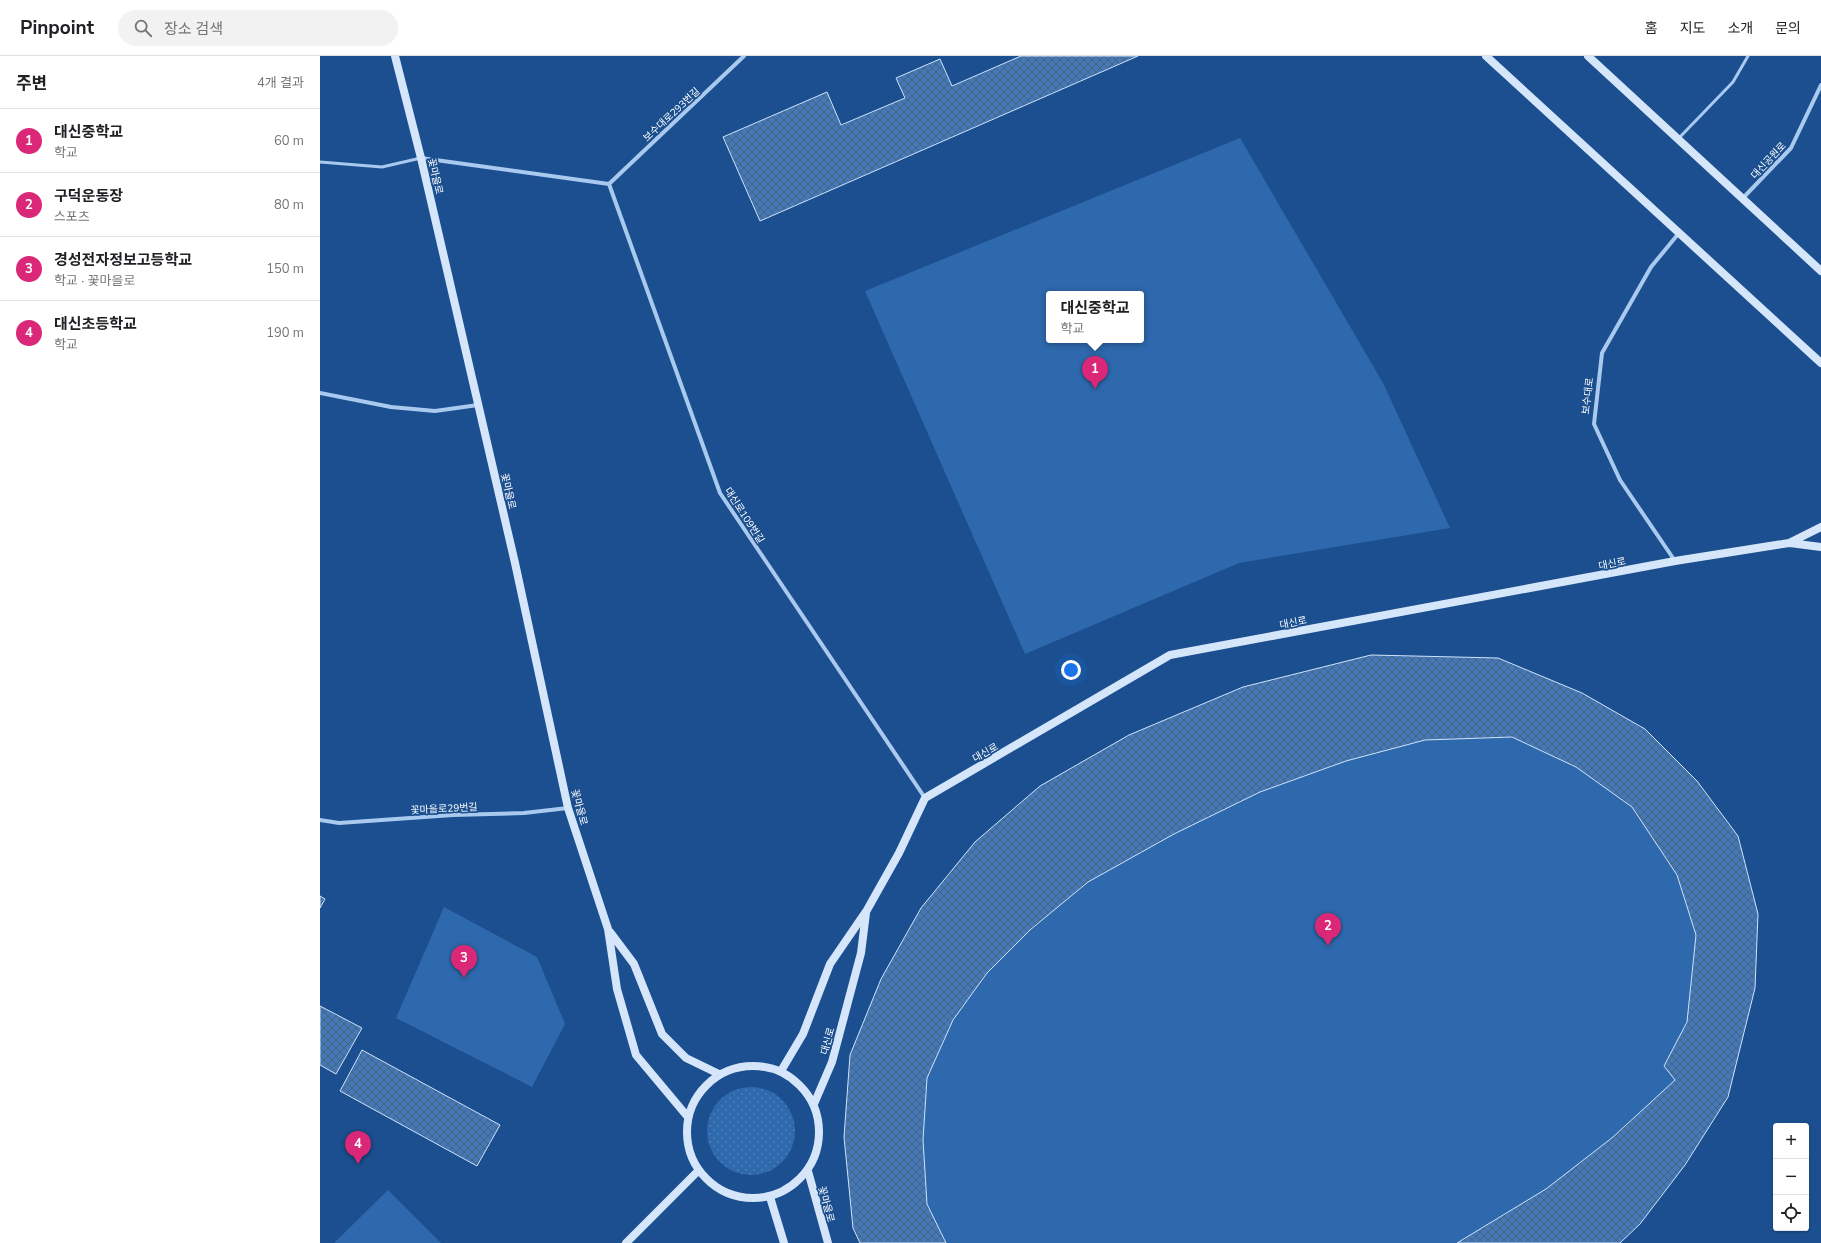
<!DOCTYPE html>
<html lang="ko">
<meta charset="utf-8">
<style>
body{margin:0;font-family:"Nunito Sans","Noto Sans KR",sans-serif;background:#f2f2f2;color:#202124}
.controls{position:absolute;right:12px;bottom:12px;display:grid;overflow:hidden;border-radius:4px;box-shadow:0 1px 3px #0004}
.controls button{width:36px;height:36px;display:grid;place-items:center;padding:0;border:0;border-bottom:1px solid #e0e0e0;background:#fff;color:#202124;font:20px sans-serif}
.you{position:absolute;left:751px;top:614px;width:14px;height:14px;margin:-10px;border:3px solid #fff;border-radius:50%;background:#1a73e8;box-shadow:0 0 0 6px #1a73e833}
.badge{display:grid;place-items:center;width:26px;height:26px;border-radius:50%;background:#db2777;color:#fff;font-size:13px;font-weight:700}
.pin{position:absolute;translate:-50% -33px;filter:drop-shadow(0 1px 2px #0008)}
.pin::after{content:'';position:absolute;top:21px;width:14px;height:12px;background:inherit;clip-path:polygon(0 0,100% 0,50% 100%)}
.popup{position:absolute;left:726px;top:235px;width:98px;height:52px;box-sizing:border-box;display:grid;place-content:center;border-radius:4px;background:#fff;filter:drop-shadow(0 1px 3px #0005);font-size:13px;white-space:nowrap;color:#757577}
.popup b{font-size:15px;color:#202124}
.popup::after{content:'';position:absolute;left:50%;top:100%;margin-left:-8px;border:8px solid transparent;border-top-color:#fff}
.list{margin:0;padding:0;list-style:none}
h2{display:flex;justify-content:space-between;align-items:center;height:52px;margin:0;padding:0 16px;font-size:17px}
h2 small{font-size:13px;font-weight:400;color:#757577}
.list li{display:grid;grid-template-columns:26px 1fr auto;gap:12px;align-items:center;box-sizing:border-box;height:64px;padding:0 16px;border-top:1px solid #e0e0e0}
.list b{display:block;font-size:15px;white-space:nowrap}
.list p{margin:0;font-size:13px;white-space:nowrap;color:#757577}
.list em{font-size:13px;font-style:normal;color:#757577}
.icon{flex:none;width:22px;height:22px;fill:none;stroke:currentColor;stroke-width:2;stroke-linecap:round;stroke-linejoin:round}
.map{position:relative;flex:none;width:1501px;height:1187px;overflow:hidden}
header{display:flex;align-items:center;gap:24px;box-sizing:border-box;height:56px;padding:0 20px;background:#fff;border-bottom:1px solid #e0e0e0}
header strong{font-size:19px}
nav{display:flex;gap:22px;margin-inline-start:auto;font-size:14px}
.search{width:280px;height:36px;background:#f2f2f2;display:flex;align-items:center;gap:10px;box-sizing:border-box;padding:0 14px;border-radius:22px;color:#757577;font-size:15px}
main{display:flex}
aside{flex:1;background:#fff}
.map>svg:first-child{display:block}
.grass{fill:url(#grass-dots)}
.garden{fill:#2e69ad;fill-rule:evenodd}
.building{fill:url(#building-cross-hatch);stroke:#cfe3fa}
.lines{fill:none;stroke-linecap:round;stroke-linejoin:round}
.lane{stroke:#a9c9ee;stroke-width:3}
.street{stroke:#a9c9ee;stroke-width:4}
.secondary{stroke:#d6e6fa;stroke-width:8}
.labels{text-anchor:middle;stroke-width:3.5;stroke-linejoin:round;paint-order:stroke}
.street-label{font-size:10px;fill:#fff;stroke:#1b4f8f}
</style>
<header>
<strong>Pinpoint</strong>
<div class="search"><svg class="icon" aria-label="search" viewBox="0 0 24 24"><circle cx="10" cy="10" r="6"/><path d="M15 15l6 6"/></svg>장소 검색</div>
<nav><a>홈</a><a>지도</a><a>소개</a><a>문의</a></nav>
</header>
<main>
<aside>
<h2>주변<small>4개 결과</small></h2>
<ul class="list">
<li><span class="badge">1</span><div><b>대신중학교</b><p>학교</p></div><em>60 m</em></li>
<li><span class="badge">2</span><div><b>구덕운동장</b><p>스포츠</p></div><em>80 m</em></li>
<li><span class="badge">3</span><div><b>경성전자정보고등학교</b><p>학교 · 꽃마을로</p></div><em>150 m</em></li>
<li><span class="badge">4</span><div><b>대신초등학교</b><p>학교</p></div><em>190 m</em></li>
</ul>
</aside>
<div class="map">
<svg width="1501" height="1187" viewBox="0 0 1501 1187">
<defs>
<pattern id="grass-dots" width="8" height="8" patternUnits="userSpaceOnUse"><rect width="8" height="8" fill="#2e69ad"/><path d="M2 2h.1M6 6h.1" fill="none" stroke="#4d80b9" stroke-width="1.8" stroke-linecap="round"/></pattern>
<pattern id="building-cross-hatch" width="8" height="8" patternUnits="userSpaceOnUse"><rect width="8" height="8" fill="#4478b7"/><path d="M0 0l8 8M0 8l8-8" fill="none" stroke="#486282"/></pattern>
</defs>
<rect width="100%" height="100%" fill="#1b4f8f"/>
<!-- grass -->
<path class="grass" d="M387 1075a44 44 0 1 1 88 0a44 44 0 1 1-88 0Z"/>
<!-- garden -->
<path class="garden" d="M920 82 1063 327 1130 472 919 507 705 598 545 235ZM729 238H821V284H729Z
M1051 599 1178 602 1262 637 1325 673 1377 725 1418 780 1438 858 1435 932 1408 1041 1365 1109 1320 1168 1300 1187H540L533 1172 524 1081 530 999 561 923 601 852 655 786 720 730 809 679 923 631Z
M124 851 217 901 245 968 212 1031 76 962Z
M68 1134 121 1187H14Z"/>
<!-- building -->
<path class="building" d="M701 0H818L440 165 403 81 507 36 521 69 585 42 576 22 620 3 632 30Z
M1051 599 1178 602 1262 637 1325 673 1377 725 1418 780 1438 858 1435 932 1408 1041 1365 1109 1320 1168 1300 1187H1137L1226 1133 1293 1081 1355 1024 1344 1010 1367 966 1376 879 1357 819 1312 751 1256 711 1192 681 1105 684 1026 705 940 736 854 778 768 826 710 874 667 917 633 964 607 1022 603 1084 607 1148 626 1187H540L533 1172 524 1081 530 999 561 923 601 852 655 786 720 730 809 679 923 631Z
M0 840 5 843 0 852Z
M0 950 42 972 16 1018 0 1009Z
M42 994 180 1069 157 1110 20 1035Z"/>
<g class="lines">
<!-- lane -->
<path class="lane" d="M1359 82 1413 26 1428 0
M0 106 62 111 101 102"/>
<!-- street -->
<path class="street" d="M101 102 289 128
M289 128 400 437 605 742
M289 128 424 0
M1423 142 1471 92 1501 29
M0 337 71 351 115 355 158 349
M1355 505 1300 424 1274 368 1282 297 1331 211 1359 177
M0 764 19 767 133 759 204 757 248 752"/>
<!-- secondary -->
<path class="secondary" d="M75 0 101 102 195 507 248 752 288 873 297 933 316 999 367 1060
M1166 0 1501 307
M1268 0C1346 71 1423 144 1501 215
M1470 487 1501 491
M290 876 314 908 342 978 366 1002 399 1018
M367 1076a66 66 0 1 1 132 0a66 66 0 1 1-132 0Z
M461 1015 483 978 510 908 547 854 579 797 605 742 850 599 1355 505 1469 487 1501 471
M494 1048 512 1006 541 897 546 857
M488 1115 508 1187
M450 1141 464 1187
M306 1187 378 1115"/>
</g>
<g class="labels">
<!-- street labels -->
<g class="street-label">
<text transform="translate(351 58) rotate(-43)" y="4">보수대로293번길</text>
<text transform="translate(1448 104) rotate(-47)" y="4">대신공원로</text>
<text transform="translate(116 120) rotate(77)" y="4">꽃마을로</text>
<text transform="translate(1267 340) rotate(-83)" y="4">보수대로</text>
<text transform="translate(189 435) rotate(77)" y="4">꽃마을로</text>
<text transform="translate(425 459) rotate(57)" y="4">대신로109번길</text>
<text transform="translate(1292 507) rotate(-11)" y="4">대신로</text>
<text transform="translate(973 566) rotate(-11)" y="4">대신로</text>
<text transform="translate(665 696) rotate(-30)" y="4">대신로</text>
<text transform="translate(260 751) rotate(75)" y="4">꽃마을로</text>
<text transform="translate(124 752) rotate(-3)" y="4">꽃마을로29번길</text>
<text transform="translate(507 985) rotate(-75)" y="4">대신로</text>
<text transform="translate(507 1148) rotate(75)" y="4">꽃마을로</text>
</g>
</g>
</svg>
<div class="controls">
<button>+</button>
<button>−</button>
<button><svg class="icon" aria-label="locate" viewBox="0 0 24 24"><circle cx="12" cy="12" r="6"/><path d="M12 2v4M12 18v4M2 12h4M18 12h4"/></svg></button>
</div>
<div class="you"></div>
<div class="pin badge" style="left:775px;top:333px">1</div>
<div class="popup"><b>대신중학교</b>학교</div>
<div class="pin badge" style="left:1008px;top:890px">2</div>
<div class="pin badge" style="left:144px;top:922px">3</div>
<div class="pin badge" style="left:38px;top:1108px">4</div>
</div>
</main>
